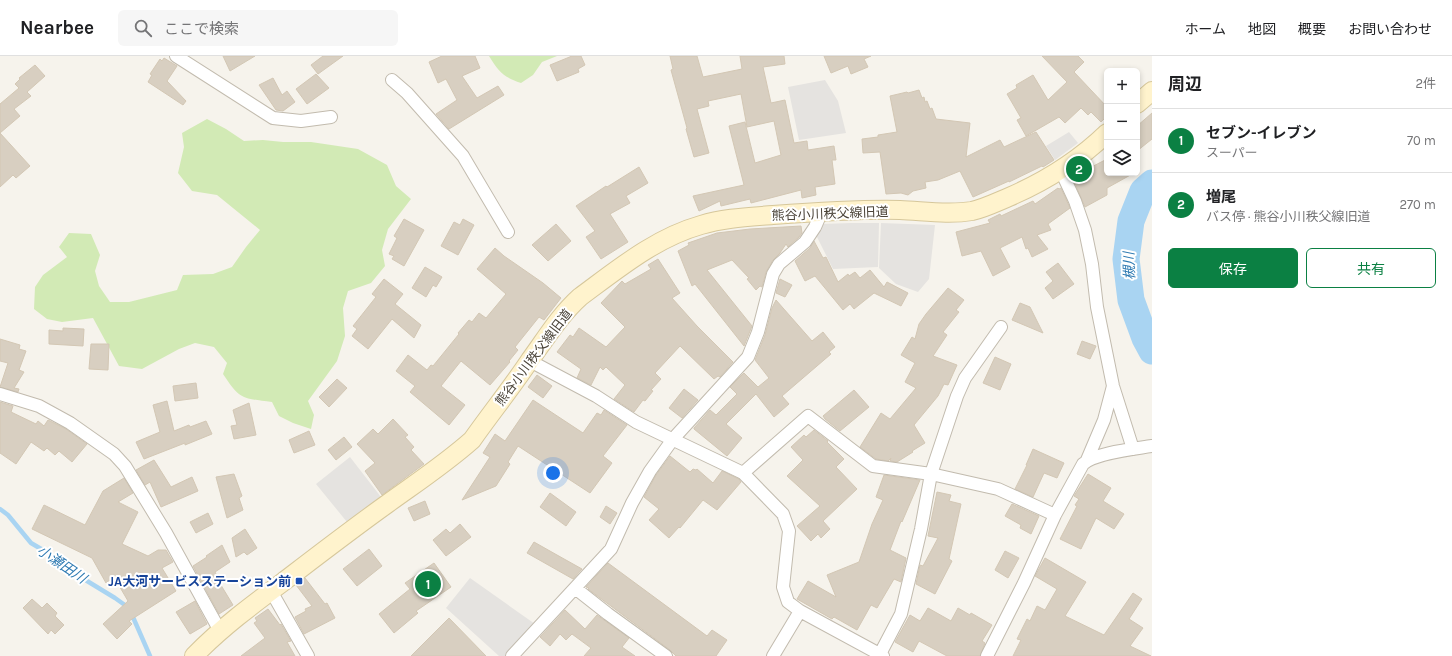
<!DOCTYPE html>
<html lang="ja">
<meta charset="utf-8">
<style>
body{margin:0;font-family:Karla,"Noto Sans JP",sans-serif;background:#f6f6f6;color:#202124}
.controls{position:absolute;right:12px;top:12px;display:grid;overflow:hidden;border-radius:6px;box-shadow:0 2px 6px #0003}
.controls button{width:36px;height:36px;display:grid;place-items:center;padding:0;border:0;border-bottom:1px solid #e0e0e0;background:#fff;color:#202124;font:20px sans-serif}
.you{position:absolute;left:553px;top:417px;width:14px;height:14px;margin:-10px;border:3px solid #fff;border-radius:50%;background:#1a73e8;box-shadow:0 0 0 6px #1a73e833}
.badge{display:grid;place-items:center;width:26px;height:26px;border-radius:50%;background:#0b8043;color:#fff;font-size:13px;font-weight:700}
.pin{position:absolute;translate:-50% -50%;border:2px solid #fff;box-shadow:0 1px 4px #0006}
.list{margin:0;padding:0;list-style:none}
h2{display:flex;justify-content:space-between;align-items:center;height:52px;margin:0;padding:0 16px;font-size:17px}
h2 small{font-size:13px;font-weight:400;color:#757577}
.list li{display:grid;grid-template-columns:26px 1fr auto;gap:12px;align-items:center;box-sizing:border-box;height:64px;padding:0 16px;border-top:1px solid #e0e0e0}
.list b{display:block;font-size:15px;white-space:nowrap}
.list p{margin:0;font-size:13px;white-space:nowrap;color:#757577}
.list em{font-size:13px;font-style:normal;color:#757577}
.actions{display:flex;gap:8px;padding:12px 16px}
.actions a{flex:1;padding:9px 0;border:1px solid #0b8043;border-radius:6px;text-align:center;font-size:14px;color:#0b8043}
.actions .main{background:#0b8043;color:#fff}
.icon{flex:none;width:22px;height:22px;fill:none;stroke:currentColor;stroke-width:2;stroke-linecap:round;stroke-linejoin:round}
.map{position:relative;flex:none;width:1152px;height:600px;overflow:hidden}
header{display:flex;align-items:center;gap:24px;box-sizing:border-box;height:56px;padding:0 20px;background:#fff;border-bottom:1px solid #e0e0e0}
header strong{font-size:19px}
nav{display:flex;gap:22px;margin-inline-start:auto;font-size:14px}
.search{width:280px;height:36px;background:#f6f6f6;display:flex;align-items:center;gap:10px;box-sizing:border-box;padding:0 14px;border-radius:6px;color:#757577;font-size:15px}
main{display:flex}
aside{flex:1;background:#fff}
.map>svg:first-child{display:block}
.green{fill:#d2eab5}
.parking{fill:#e5e3e0}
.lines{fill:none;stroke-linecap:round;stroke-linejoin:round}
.stream{stroke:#a9d4f2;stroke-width:4.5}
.river{stroke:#a9d4f2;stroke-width:27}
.building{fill:#d8cfc1;stroke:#d3c7b4}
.street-casing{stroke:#c2bbae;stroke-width:14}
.secondary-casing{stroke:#d6c79b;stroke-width:20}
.street{stroke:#fff;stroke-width:12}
.secondary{stroke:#fff3cd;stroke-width:18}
.transit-dot{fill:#1a4fb4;stroke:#fff;stroke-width:1.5}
.labels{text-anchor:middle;stroke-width:4;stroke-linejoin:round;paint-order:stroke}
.street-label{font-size:13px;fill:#4b4439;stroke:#fff}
.transit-label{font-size:13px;font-weight:bold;fill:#164399;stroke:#fff;text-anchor:end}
.water-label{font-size:14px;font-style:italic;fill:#2e7ab2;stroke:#fff}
</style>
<header>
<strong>Nearbee</strong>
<div class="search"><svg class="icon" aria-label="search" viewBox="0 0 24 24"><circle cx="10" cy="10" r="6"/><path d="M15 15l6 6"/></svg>ここで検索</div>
<nav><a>ホーム</a><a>地図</a><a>概要</a><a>お問い合わせ</a></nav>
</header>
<main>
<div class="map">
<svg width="1152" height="600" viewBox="0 0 1152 600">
<rect width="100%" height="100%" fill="#f6f3ec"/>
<!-- green -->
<path class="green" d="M489 0H557L542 6 533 19 521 27C503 21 499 16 489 0Z
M207 63 226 73 244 85 263 84 283 86H311L358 93 387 109 396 130 411 143 388 173 382 194 385 210 371 227 348 235 343 252 345 280 337 305 308 345 314 359 311 373 293 367 279 360 272 346C242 342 240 344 223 318L227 307 214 291 195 287 179 293 142 313 119 310 93 262 62 266 47 263 34 253 35 231 43 219 67 201 59 191 69 177 91 178 100 199 95 215 99 230 110 246H129L177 234 183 219 213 218 232 211 246 191 260 174 217 139 192 135 178 117 184 91 182 77Z"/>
<!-- parking -->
<path class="parking" d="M825 24 838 45 846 77 799 84 788 31Z
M1069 76 1078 87 1055 104 1046 90Z
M851 167H879L878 211 833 213 816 179 822 168Z
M881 167 935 169 929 223 918 236 896 228 879 212Z
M350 401 381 441 347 466 316 428Z
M470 522 535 568 505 600H499L446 552Z"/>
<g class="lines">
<!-- stream -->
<path class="stream" d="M0 453 8 459 31 487 48 497 69 514 115 542 129 552 150 600"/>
<!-- river -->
<path class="river" d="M1152 127 1143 135 1131 165 1126 203 1131 244 1145 282 1152 295"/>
</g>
<!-- building -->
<path class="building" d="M223 0H255L230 15Z
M323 0H343L318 18 311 9Z
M442 0H475L480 12 462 20 477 42 498 30 504 39 449 73 436 58 457 44 446 23 438 27 429 6Z
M572 0H581L585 9 578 13 579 16 557 25 550 9Z
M670 0H697L703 21 742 13 740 0H784L785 8 763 11 771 47 785 44 794 87 807 85 808 94 834 90 836 104H832L835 128 815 131 816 139 802 142 801 134 751 147 750 143 721 150 720 145 699 155 693 140 744 129 729 70 745 66 755 107 781 99 774 65 747 71 741 38 708 45 709 50 697 53 709 97 694 101 686 73 687 72 671 14 673 13Z
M824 0H871L864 3 868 11 851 18 848 10 831 17Z
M1042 0H1078L1084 6 1074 16 1107 51V60L1101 66 1091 56 1088 59 1081 52 1065 67 1059 61 1026 80 1017 64 1021 62 1007 38 1017 32 1016 29 1033 19 1048 44 1067 26Z
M164 2 177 10 167 25 186 45 183 49 148 26 152 19 150 18 160 3 162 5Z
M35 9 45 20 27 36 31 40 14 53 20 60 0 77 30 110 16 122 13 119 0 131V48L19 32 15 28 20 23 19 22Z
M316 18 329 32 307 48 296 33Z
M273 22 282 39 287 35 295 46 283 55 276 54 259 29Z
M919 34 922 42 924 41 925 46 927 45 930 53 932 52 936 63 970 67 966 101 1000 84 1004 91 1036 76 1054 104 1043 111 1042 110 1009 126V125L973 141 960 115 938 124 925 126 926 132 913 135 908 139 901 137 886 138 880 96 863 97 862 83 878 81V79L897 76 890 40 907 36 908 37Z
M1152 57V83L1137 95V70Z
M1107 103V117H1134L1107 132V139L1085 151 1074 125 1082 120 1080 117Z
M639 111 648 127 626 140 630 147 610 158 628 186 601 203 586 181 595 175 576 150 606 130 607 131Z
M1058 132 1059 133 1061 132 1070 152 1048 168 1051 174 1037 179 1048 193 1032 201 1028 192 1026 193 1022 181 1000 192 1010 211 993 220 981 195 962 200 956 176 990 167 988 164 1000 158 1001 160 1033 145 1035 148Z
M404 163 424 174 404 210 392 203 394 200 389 198 397 182 394 180Z
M463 163 474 169 458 199 441 190 454 166 460 169Z
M556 168 571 185 548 205 532 189Z
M801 170 802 177 799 181 788 191 786 188 780 197 773 204 766 216 762 231 760 230 756 234 747 223 749 222 732 204 707 214 752 270 744 290 695 228 692 230 678 195 689 189 688 187 717 177 750 173Z
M814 185 823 202 826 201 838 226 848 218 849 220 855 216 860 222 870 214 884 231 887 226 908 237 901 250 874 237 854 253 850 248 843 254 815 220 805 225 795 205 810 192Z
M495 192 504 200 543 227 561 242 544 264 539 261 515 291 518 294 509 305 510 306 490 329 461 305 441 330 465 349 449 369 410 336 415 330 396 315 408 299 427 314 431 309 433 310 459 278 458 277 469 264 472 266 479 257 486 262 506 238 477 213Z
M658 203 680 237 672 242 697 270 733 306 720 321 718 320 714 323 680 290 655 317 661 323 651 334 653 335 645 345 643 344 634 356 614 343 625 329 606 311 603 314 600 311 591 329 577 322 581 313 557 296 570 279 573 281 579 272 606 291 625 271 601 247 622 225 625 228 651 213 648 209Z
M1058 207 1074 228 1053 243 1045 232 1053 225 1046 216Z
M425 211 442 221 436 231 433 229 426 241 412 232Z
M384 223 403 238 395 248 421 269 414 282 392 263 368 293 352 280 357 273 353 270 376 241 372 238Z
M780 223 792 229 785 241 776 237Z
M948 232 964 244 956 254 959 256 943 276 947 279 933 300 957 309 948 329 944 328 938 340 914 369 925 387 912 395 913 396 897 406 890 405 891 402 888 405 876 403 860 391 881 357 890 363 916 332 905 326 915 307 901 299 912 281 915 283 919 268 926 258Z
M776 244 812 285 823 276 835 291 829 296 831 298 782 340 789 348 774 361 756 338 726 368 742 382 727 400 694 373V372L710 354 716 359 737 338 730 331 744 317 758 331 769 322 755 304 765 279 772 252Z
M1020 247 1030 251 1043 277 1012 264Z
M63 272 84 273 83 290 49 288V274L63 275Z
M0 283 20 289 19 293 26 295 19 314 24 316 14 332 19 333 18 336 0 331 8 307 0 305Z
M1082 285 1096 290 1090 303 1077 298Z
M91 288H109L108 314 89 313Z
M995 301 1011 308 1000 334 983 327Z
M537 319 552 330 543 342 528 331Z
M337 323 347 332 329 351 319 341Z
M196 327 198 342 175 345 173 330Z
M684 333 698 344 682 362 669 352Z
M854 334 869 351 840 375 825 363 823 360Z
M533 344 583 377 597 357 601 359 604 354 627 369 603 400 612 407 590 437 518 390 508 406 510 408 496 430 462 444 490 401 483 397 495 378 505 385Z
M167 345 174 375 189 369 190 371 206 365 212 378 185 389V387L144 403 136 386 160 376 153 349Z
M0 346 13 350 11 356 36 368 38 365 44 370 48 364 66 373 87 388 72 406 59 395 55 399 47 392 44 395 31 386 16 408 0 397Z
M249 347 256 379 234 383 231 370 237 369 233 354Z
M393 363 408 379 405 381 414 391 411 394 424 408 382 439 365 415 375 407 357 388 373 373 378 378Z
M814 374 828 385 827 386 844 403 836 411 857 433 823 465 830 473 821 482 818 478 811 485 797 470 820 450 787 420 803 404 791 391 804 379 806 381Z
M309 375 315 389 294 397 289 384Z
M344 381 352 391 336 404 328 394Z
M1033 393 1064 407 1057 422 1044 417 1033 441 1015 433 1027 409H1026Z
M670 400 690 416 693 413 696 414 697 413 713 427 722 415 739 423 741 426 717 454 703 444 680 472 679 471 669 482 649 464 659 453 644 441 656 419Z
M154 404 171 431 192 421 198 435 161 451 150 426 145 429 136 414Z
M234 418 242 440 239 442 243 454 227 462 216 421Z
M1088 418 1111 432 1103 445 1124 458 1114 473 1096 462 1081 493 1060 483 1077 450 1075 449 1079 443 1074 440Z
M884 419 920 424 902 466 901 465 890 494 906 502 901 526 894 523 877 552 871 549 857 574 834 561 832 563 797 543 808 525 836 541 827 519 859 506 872 468 883 444 876 441Z
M124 422 133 437 118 446 138 456 122 488 148 500 158 494H166L173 506 162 512 176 535 129 565 132 568 117 583 103 568 128 545 114 521 106 527 92 502 32 473 44 449 85 469 103 435Z
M937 436 951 439 949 445 961 448 949 503 952 505 935 538 916 528 920 509 923 510 938 482 928 480Z
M550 437 576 456 566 470 540 451Z
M425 445 430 458 414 465 408 452Z
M1012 448 1039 460 1031 478 1020 472 1021 469 1005 460Z
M606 450 617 457 610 468 600 461Z
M208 457 213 468 196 477 190 466Z
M460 468 471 481 446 500 433 484 446 473 450 477Z
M245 473 257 492 247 499 244 496 236 501 232 482Z
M534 486 557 499 582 513 573 523 527 497Z
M222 489 230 506 215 516 217 520 216 521 233 549 219 558 193 510 207 501 206 500Z
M369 493 382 510 357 530 343 513Z
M1005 495 1019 502 1008 522 995 514Z
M1045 502 1086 526 1065 560 1104 579 1133 537 1142 543 1129 563 1143 572 1130 590 1151 600H1013L1021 584 1017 583 1027 563 1030 565 1037 550 1045 554 1057 533 1035 520Z
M434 507 451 531 416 555 418 557 394 577 379 558 410 533 405 527Z
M608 507 707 580 712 574 727 584 716 600H676L670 594 588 533 589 532 586 531Z
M305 522 325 548 327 547 335 562 304 578 295 561 306 555 305 553 312 550 296 529Z
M32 543 42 552 47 547 57 557 55 560 64 569 55 578 51 574 48 578 23 552Z
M195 545 207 568 190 578 176 556Z
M928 552 951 565 958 552 970 559 971 557 992 569 982 585 985 587 980 600H947L919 585 913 596 895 586 910 559 920 565Z
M268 553 280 569 281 568 291 585 287 586 295 600H241L265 582 254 567 257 565 255 562Z
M565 554 585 573 597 559 629 582 622 591 635 600H584L591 592 572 578 566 584 560 578 550 590 540 581Z
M449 562 486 600H411Z"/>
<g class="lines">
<defs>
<path id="street" d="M176 0 273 62 301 65 331 61
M392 24 407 37 463 100 508 176
M1061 115 1075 145 1085 174 1092 208 1097 251 1113 330 1133 393
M530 305 596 340 636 366 743 417 783 458 789 475 783 531 788 546 800 555 883 600
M0 338 39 350 70 367 114 398 125 410 166 477 220 575
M1087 404 1104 364 1113 330
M743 417 808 360 873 410 931 418 998 433 1055 459
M575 532 608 558 666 600
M271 535 308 600
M880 598 901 558 921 473 931 418 957 340 965 322 1001 271
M512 600 611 493 632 447 650 415 673 383 748 301 758 276 773 218 779 208 805 186 815 171 822 155
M773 600 800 555
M987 600 1024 527 1055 459 1083 408C1095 397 1134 393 1152 390"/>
<path id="secondary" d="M1137 48 1152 35
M194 600C221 572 252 549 283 526 317 500 352 473 387 448 416 427 445 408 472 384 491 357 512 331 530 304 546 282 560 259 580 241 618 213 655 182 701 169 724 162 749 161 773 159 815 156 858 153 900 154 924 155 948 159 972 155 985 152 997 146 1009 141 1046 125 1078 105 1107 77"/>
</defs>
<!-- street casing -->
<use href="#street" class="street-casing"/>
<!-- secondary casing -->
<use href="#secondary" class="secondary-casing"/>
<!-- street -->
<use href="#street" class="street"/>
<!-- secondary -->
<use href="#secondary" class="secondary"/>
</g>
<!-- markers -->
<rect class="transit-dot" x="295" y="521" width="8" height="8" rx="2"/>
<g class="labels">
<!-- street labels -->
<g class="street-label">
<text transform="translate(830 157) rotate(-2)" y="5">熊谷小川秩父線旧道</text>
<text transform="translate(533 301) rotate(-53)" y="5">熊谷小川秩父線旧道</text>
</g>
<!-- transit labels -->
<g class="transit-label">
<text x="291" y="530">JA大河サービスステーション前</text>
</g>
<!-- water labels -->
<g class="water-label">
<text transform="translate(1129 210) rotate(-92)" y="5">槻川</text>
<text transform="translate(62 508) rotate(34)" y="5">小瀬田川</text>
</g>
</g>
</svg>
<div class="controls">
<button>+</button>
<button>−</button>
<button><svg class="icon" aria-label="layers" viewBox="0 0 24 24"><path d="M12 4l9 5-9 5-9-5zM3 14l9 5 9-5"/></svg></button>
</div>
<div class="you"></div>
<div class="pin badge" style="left:428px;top:528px">1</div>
<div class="pin badge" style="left:1079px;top:113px">2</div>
</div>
<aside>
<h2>周辺<small>2件</small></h2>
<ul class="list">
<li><span class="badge">1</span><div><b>セブン-イレブン</b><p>スーパー</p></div><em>70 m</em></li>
<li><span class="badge">2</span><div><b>増尾</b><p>バス停 · 熊谷小川秩父線旧道</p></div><em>270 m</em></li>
</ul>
<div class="actions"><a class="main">保存</a><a>共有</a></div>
</aside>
</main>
